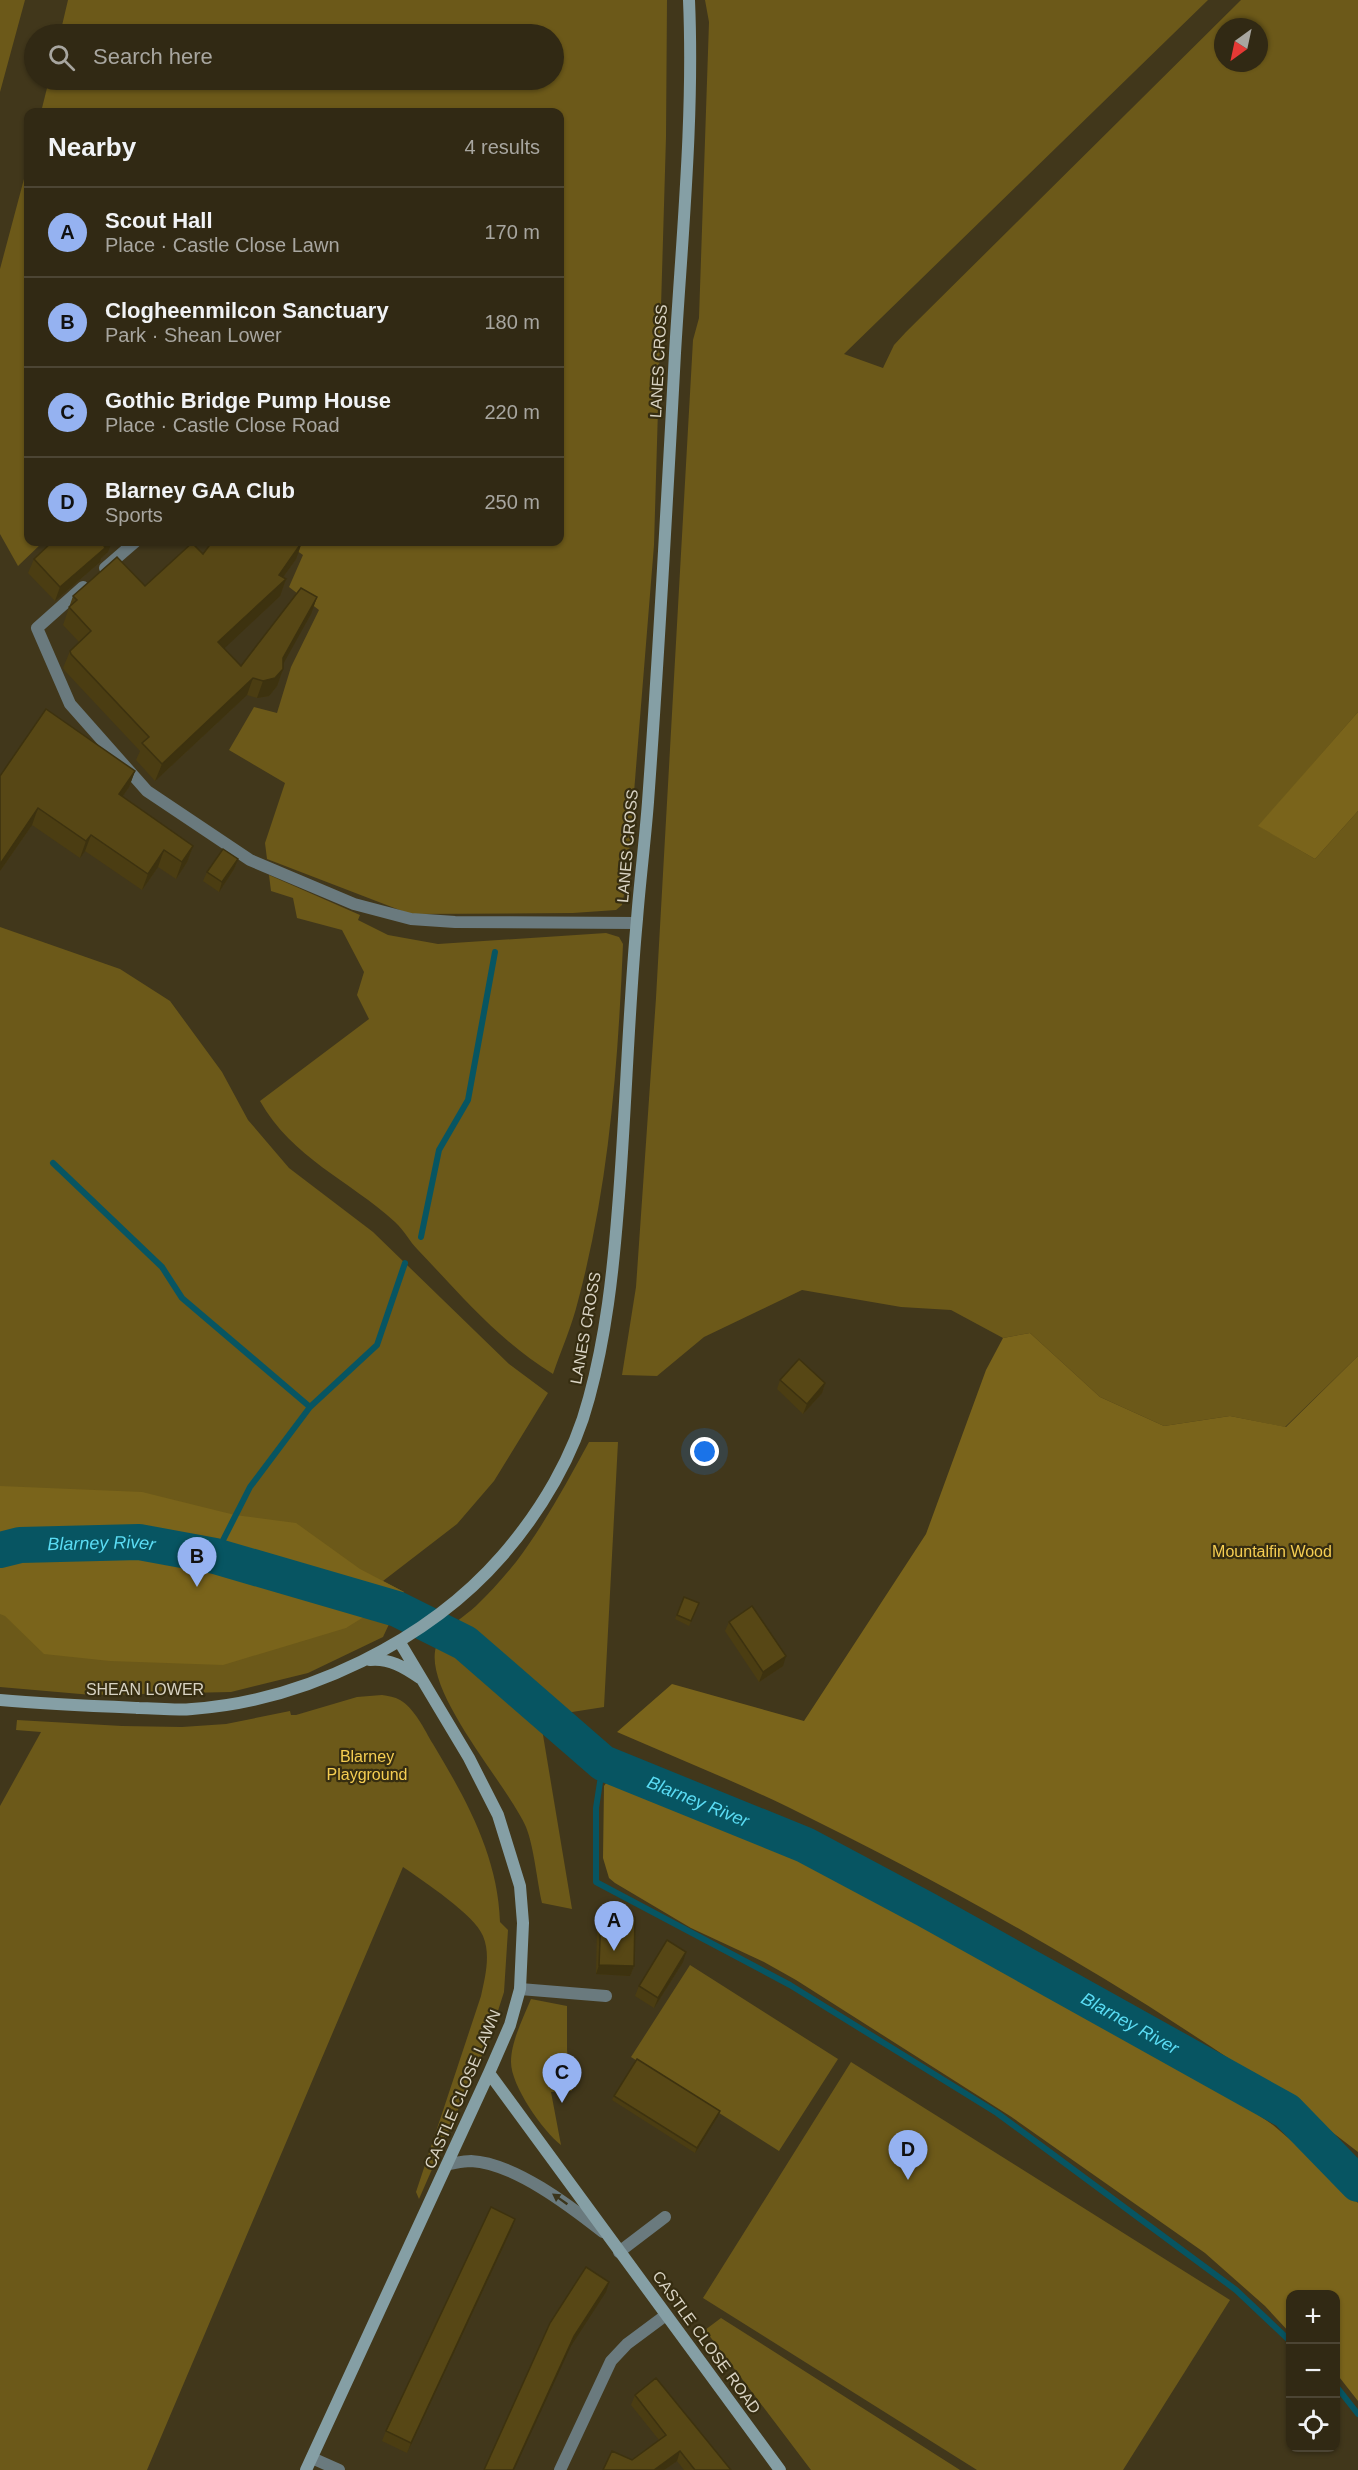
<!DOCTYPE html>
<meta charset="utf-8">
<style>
body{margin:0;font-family:Helvetica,sans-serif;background:#3d3522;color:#f1f3f6}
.controls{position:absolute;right:18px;bottom:18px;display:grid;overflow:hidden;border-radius:12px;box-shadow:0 2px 4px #0004}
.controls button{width:54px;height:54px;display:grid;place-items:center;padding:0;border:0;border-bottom:2px solid #4c4534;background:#312914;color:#f1f3f6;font:30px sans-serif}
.compass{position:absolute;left:1214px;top:18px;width:54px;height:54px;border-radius:50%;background:#312914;box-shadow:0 2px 4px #0004;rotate:213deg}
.you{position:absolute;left:705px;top:1452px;width:21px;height:21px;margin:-15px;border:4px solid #fff;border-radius:50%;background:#1a73e8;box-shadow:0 0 0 9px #1a73e833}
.badge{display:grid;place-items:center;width:39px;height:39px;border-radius:50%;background:#95b2f1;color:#111;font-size:20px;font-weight:700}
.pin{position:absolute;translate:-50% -50px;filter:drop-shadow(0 2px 3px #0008)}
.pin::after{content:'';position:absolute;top:32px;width:21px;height:18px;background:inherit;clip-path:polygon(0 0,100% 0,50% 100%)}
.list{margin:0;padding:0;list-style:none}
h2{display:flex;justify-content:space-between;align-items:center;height:78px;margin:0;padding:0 24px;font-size:26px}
h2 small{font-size:20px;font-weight:400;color:#a8a6a0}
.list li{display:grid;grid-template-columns:39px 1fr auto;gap:18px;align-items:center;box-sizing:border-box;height:90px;padding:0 24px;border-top:2px solid #4c4534}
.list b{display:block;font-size:22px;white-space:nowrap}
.list p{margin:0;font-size:20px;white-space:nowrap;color:#a8a6a0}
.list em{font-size:20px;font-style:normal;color:#a8a6a0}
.icon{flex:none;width:33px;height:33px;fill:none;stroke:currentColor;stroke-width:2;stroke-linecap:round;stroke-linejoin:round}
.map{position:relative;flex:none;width:1358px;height:2470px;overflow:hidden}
.search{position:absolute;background:#312914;box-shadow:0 2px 4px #0004;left:24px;top:24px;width:540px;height:66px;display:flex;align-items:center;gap:15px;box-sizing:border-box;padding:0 21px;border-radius:33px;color:#a8a6a0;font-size:22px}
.panel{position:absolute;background:#312914;box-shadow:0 2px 4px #0004;left:24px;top:108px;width:540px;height:438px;border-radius:12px}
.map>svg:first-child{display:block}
.green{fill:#6c5919;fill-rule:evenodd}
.forest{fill:#7a641b}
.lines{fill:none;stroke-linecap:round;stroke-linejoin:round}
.stream{stroke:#075562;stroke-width:6}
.river{stroke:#075562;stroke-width:36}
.lane{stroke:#6a7a7e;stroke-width:12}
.street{stroke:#6a7a7e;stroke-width:12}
.secondary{stroke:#859fa5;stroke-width:12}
.wall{fill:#4b3d12}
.shaded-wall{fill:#3d320f}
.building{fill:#574715;stroke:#3d320f;stroke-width:1.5}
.oneway{fill:#3b351c}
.labels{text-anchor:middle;stroke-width:4.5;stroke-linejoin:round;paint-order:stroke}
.street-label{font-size:16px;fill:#d9d3c3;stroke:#362d11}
.park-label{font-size:16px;fill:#f6ce52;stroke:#362d11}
.water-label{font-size:18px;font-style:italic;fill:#5adcf4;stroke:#362d11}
</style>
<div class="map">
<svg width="1358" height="2470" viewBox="0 0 1358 2470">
<rect width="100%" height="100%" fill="#41371b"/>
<!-- green -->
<path class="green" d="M0 0H25L0 92Z
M68 0H667L666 137 654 545 627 879 622 905 616 910 573 913 410 914 267 859 265 843 285 783 229 750 254 707 277 713 291 667 319 610 289 587 303 555 284 542H560V112H41L49 80H554V34H60Z
M705 0H1208L844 354 883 368 894 345 906 332 1241 0H1358V712L1259 826 1315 859 1358 811V1356L1285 1427 1230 1416 1164 1426 1100 1397 1030 1333 1003 1338 951 1310 901 1307 802 1290 704 1337 657 1376 622 1375 636 1287 656 998 693 340 699 318 709 22ZM1223 27H1259V63H1223Z
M28 164V542H43L18 566 0 534V269Z
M269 875 360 915 358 920 388 935 438 944 606 933 619 937 623 944C618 1064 609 1185 578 1301 572 1326 561 1350 553 1374 500 1342 461 1295 418 1250 410 1242 404 1230 395 1222 349 1180 292 1158 260 1101L369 1019 357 995 364 972 342 930 297 918 293 898 271 891Z
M0 927 120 969 170 1001 222 1072 248 1120 289 1168 373 1232 509 1364 548 1393 494 1481 457 1524 383 1581 404 1592 383 1637 308 1673 231 1692 92 1695 0 1687Z
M589 1442H618L604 1707 540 1717 572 1909 542 1903C537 1881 534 1847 526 1827 508 1785 419 1688 437 1644 443 1629 464 1617 476 1606 490 1593 504 1577 516 1562 544 1525 566 1484 589 1442Z
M382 1695C388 1696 395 1697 400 1700 415 1709 424 1729 433 1744 466 1799 498 1856 500 1922L508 1930 504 1992 489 2039 419 2199 416 2192 481 1996C485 1977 491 1955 483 1936 475 1915 423 1881 403 1867L147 2470H0V1806L41 1732 16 1730 17 1720 122 1726 182 1727 226 1724 290 1711 291 1715H296L357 1697Z
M690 1965 838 2059 779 2151 631 2057Z
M531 1999 567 2006V2050L572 2091 551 2092 561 2145C543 2131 511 2086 511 2062 511 2042 523 2018 531 1999Z
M851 2062 1230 2300 1123 2470H977L703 2298Z
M721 2318 960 2470H811L705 2330Z"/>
<!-- forest -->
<path class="forest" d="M1358 712V811L1315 859 1258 826Z
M1030 1333 1100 1397 1164 1426 1230 1416 1286 1427 1358 1356V2152C1182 2016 987 1905 788 1807 732 1780 674 1757 617 1732L672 1684 804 1721 926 1534 986 1370 1003 1338Z
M0 1486 142 1492 235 1515 296 1523 360 1569 404 1592 346 1628 223 1665 110 1661 44 1654 5 1616 0 1614Z
M619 1774 646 1788 716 1816 846 1876 912 1913 984 1944 1105 2027 1251 2110 1273 2125 1321 2166 1358 2203V2401L1336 2373V2294H1290V2333L1265 2306 1205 2253 1010 2116 796 1980 764 1962 691 1928 615 1883 609 1878 603 1858 604 1786 612 1775Z"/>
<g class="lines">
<!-- stream -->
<path class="stream" d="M53 1163 162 1267 182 1298 310 1407
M421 1237 439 1150 468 1100 495 952
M215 1556 250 1487 310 1407 377 1345 405 1263
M603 1763 596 1808V1882L790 1985 997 2113 1236 2290 1290 2341
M1336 2386 1358 2414"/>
<!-- river -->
<path class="river" id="s1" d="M0 1550 20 1545 139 1542 215 1556 397 1609 465 1643 603 1763 805 1845 925 1909 1287 2111 1358 2184"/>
<!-- lane -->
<path class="lane" d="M105 568 135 542
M83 587 37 628 70 704 147 791 250 860 354 904 411 919 455 922 636 923
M520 1989 606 1996
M619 2252 665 2217"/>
<!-- street -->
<path class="street" d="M448 2164C455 2163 464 2161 471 2161 514 2163 570 2206 603 2232
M312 2458 339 2470
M560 2470 611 2361 627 2344 666 2315"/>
<!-- secondary -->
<path class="secondary" d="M370 1660C389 1658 404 1667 420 1678
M0 1700C46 1704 93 1706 139 1708 156 1708 175 1711 192 1709 305 1701 428 1641 502 1556 541 1511 574 1456 589 1398 606 1336 613 1272 618 1208 626 1112 628 1015 637 919 640 880 645 841 648 802 659 652 667 503 675 353 682 236 694 117 689 0
M489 2073 780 2470
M306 2470 489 2073 510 2025 520 1989 523 1923 520 1886 498 1815 469 1758 399 1641"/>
</g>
<!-- wall -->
<path class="wall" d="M302 542 296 559 283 577 286 579 280 596 224 648 241 666 317 597 311 614 283 663V669L277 686 269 696 257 698 247 695 155 781 136 760 140 751 65 671 63 668 70 651 79 642 63 625 73 596 145 586 203 554Z
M108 552 101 558 100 562 55 601 28 573 34 559Z
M135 771 129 787 122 797 193 846 187 862 176 879 158 867 142 890 85 851 80 858 32 825 0 871V776Z
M238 859 234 869 219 892 203 881 207 872Z
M780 1380 825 1383 822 1393 803 1414 777 1389Z
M684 1597 699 1603 689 1626 675 1619Z
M729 1622 783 1666 759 1682 725 1631Z
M601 1916 634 1966 630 1976 596 1974 597 1926Z
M683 1962 654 2008 635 1996 639 1986Z
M614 2096 718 2116 695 2153 612 2100Z
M512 2228 407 2453 382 2441 386 2431Z
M635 2395 731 2470H684L677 2461 664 2470H603L632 2460 659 2440 631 2405Z"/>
<!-- shaded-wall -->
<path class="shaded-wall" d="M109 542H112L108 552 101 558 100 562 55 601 60 587Z
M302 542 296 559 273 591 286 579 280 596 212 660 218 642 279 575Z
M317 597 311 614 277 675 283 658Z
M283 669 277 686 269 696 257 698 263 681Z
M253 678 247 695 155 781 162 764Z
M135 771 129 787 113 810 119 794Z
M38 808 32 825 0 871V864Z
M91 835 85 851 80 858 86 841Z
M193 846 187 862 176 879 182 862Z
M164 850 158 867 142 890 148 874Z
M238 859 234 869 219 892 222 882Z
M825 1383 822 1393 803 1414 807 1404Z
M786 1656 783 1666 759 1682 763 1672Z
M686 1952 683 1962 654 2008 658 1998Z
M599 1965 634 1966 630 1976 596 1974Z
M720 2111 718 2116 695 2153 697 2148Z
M515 2219 512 2228 407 2453 411 2443Z
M609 2282 606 2292 571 2346 514 2470H513L574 2336Z
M680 2451 677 2461 664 2470H654Z"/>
<!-- building -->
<path class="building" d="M52 542H109L104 546 105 548 60 587 34 559Z
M212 542H302L279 575 286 579 218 642 241 666 301 588 317 597 283 658V669L275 678 263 681 253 678 162 764 142 743 149 737 71 654 70 651 91 631 69 607 77 600 73 596 117 557 145 586 192 543 203 554Z
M46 709 135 771 119 794 193 846 182 862 164 850 148 874 91 835 86 841 38 808 0 864V776Z
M223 849 238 859 222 882 207 872Z
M799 1359 825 1383 807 1404 780 1380Z
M684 1597 699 1603 691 1621 677 1615Z
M752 1606 786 1656 763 1672 729 1622Z
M601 1916 635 1917 634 1966 599 1965Z
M667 1940 686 1952 658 1998 639 1986Z
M637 2059 720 2111 697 2148 614 2096Z
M491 2207 515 2219 411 2443 386 2431Z
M586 2267 609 2282 574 2336 513 2470H484L550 2323Z
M656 2378 731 2470H695L680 2451 654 2470H603L612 2451 632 2460 666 2435 635 2395Z"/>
<!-- one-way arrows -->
<defs><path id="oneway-solid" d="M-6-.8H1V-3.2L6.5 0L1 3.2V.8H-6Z" transform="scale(1.5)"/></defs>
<use class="oneway" href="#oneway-solid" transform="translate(560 2199) rotate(-145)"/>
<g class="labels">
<!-- street labels -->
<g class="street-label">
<text transform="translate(658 361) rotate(-87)" y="6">LANES CROSS</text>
<text transform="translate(627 846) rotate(-85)" y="6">LANES CROSS</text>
<text transform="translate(585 1328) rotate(-80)" y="6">LANES CROSS</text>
<text x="145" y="1695">SHEAN LOWER</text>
<text transform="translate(462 2089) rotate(-67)" y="6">CASTLE CLOSE LAWN</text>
<text transform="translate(707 2342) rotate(54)" y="6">CASTLE CLOSE ROAD</text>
</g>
<!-- park labels -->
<g class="park-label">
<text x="1272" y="1557">Mountalfin Wood</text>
<text x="367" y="1762">Blarney<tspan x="367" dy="18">Playground</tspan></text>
</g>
<!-- water labels -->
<g class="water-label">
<text dy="6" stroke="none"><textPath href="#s1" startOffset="102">Blarney River</textPath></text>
<text dy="6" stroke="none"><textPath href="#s1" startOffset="768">Blarney River</textPath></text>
<text dy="6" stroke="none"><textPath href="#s1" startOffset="1254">Blarney River</textPath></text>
</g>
</g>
</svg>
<div class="controls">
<button>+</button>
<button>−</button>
<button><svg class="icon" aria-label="locate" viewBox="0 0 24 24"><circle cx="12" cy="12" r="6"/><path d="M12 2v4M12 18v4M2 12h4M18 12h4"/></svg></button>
</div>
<svg class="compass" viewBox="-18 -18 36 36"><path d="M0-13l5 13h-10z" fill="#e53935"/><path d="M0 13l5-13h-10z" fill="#a8a6a0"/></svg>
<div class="you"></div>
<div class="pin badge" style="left:614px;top:1951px">A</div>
<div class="pin badge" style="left:197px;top:1587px">B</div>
<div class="pin badge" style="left:562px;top:2103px">C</div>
<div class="pin badge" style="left:908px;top:2180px">D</div>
<div class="search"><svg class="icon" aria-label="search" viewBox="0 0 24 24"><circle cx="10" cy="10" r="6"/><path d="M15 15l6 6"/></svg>Search here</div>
<section class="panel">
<h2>Nearby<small>4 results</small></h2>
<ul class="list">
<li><span class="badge">A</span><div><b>Scout Hall</b><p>Place · Castle Close Lawn</p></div><em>170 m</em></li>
<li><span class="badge">B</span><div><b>Clogheenmilcon Sanctuary</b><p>Park · Shean Lower</p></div><em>180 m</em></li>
<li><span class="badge">C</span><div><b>Gothic Bridge Pump House</b><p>Place · Castle Close Road</p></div><em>220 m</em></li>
<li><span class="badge">D</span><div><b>Blarney GAA Club</b><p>Sports</p></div><em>250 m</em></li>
</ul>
</section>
</div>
